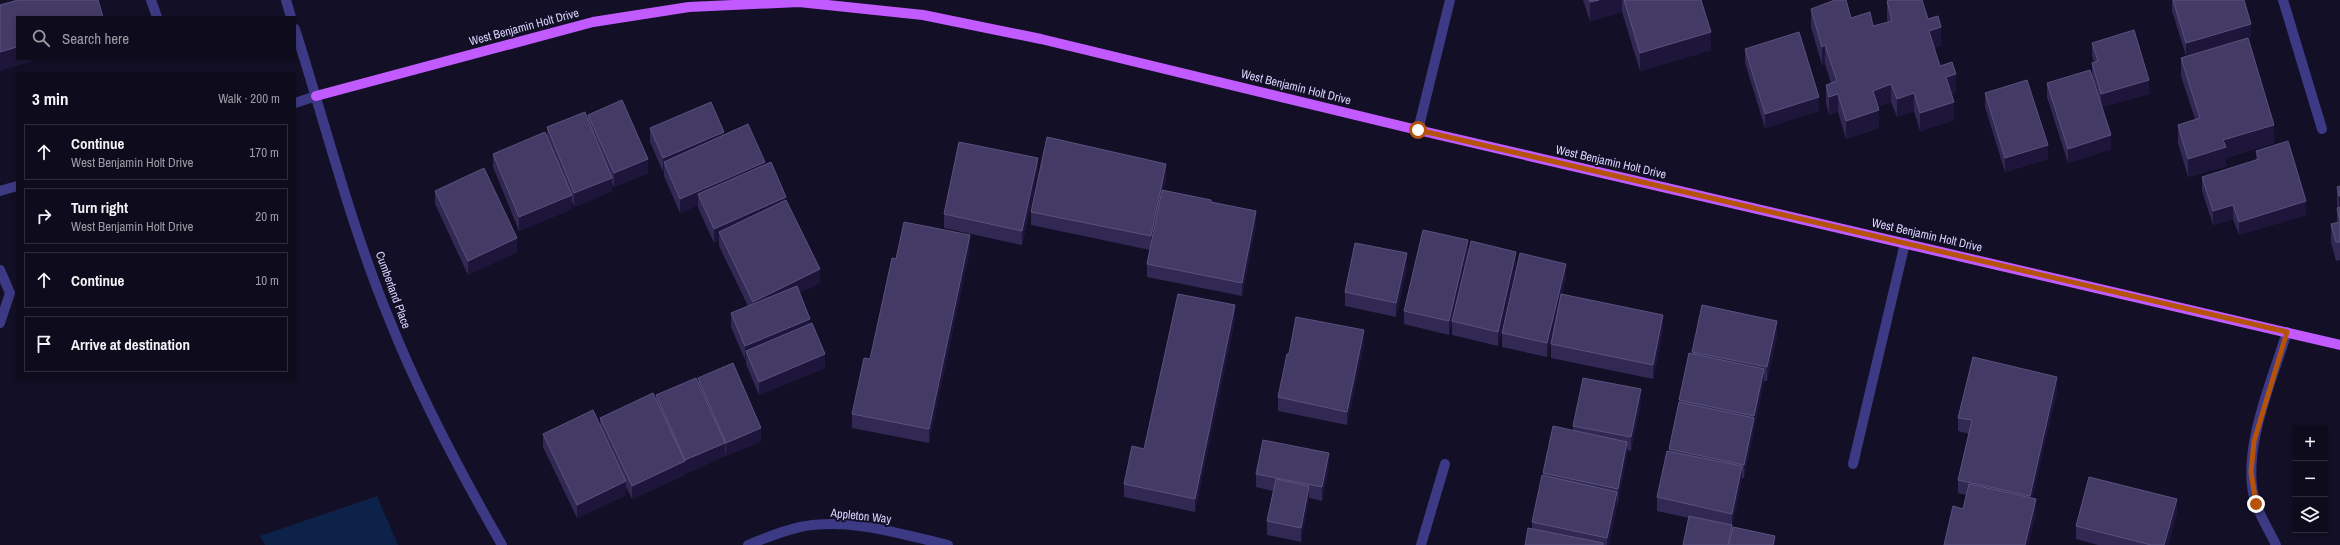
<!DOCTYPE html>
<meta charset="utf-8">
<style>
body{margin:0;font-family:"Archivo Narrow",sans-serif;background:#1c1929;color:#f1f3f6}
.controls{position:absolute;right:12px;bottom:12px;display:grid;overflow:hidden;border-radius:0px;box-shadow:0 2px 6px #0003}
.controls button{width:36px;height:36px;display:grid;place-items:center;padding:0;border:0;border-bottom:1px solid #2e2b3b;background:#0e0b1c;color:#f1f3f6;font:20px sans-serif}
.stop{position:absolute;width:12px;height:12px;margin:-9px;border:3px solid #b45309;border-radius:50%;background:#fff}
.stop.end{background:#b45309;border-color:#fff;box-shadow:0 1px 4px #0008}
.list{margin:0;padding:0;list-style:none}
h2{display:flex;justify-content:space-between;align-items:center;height:52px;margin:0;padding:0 16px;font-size:17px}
h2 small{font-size:13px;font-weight:400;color:#9b9ba3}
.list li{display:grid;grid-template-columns:26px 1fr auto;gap:12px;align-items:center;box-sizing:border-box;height:56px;margin:0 8px 8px;padding:0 8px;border:1px solid #2e2b3b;border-radius:0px}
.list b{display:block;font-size:15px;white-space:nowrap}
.list p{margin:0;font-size:13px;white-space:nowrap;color:#9b9ba3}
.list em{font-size:13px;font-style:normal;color:#9b9ba3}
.icon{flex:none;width:22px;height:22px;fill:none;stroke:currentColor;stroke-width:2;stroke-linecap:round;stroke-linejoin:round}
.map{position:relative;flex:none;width:2340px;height:545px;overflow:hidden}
.search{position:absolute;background:#0e0b1c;box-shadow:0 2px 6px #0003;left:16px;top:16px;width:280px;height:44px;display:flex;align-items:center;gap:10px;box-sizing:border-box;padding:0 14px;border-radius:0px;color:#9b9ba3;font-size:15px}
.panel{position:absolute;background:#0e0b1c;box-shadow:0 2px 6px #0003;left:16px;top:72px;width:280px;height:308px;border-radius:0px}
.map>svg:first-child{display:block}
.water{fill:#0c2248}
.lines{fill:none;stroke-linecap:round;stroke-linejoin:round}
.minor{stroke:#3d3a85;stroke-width:10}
.major{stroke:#c25bff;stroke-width:10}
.wall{fill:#312854}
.shaded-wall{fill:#1d163a}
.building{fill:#433a66;stroke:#5a527e}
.route{stroke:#b45309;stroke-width:5}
.labels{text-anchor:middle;stroke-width:4;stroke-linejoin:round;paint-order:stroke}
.street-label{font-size:12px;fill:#d9d4ff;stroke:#130f26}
</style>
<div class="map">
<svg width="2340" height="545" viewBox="0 0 2340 545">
<rect width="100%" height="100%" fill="#130f26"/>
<!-- water -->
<path class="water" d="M377 496 398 545H265L260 536Z"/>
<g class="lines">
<!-- minor -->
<path class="minor" d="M151 0 157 17
M286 0 291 17
M2283 0 2322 129
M295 29C326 126 351 227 390 321 421 399 460 472 502 545
M295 103 316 96
M1418 130 1450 0
M0 191 17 186
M0 270 10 293 0 323
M1853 464 1905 243
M748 545C765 538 782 531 800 527 849 517 900 534 948 545
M1421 545 1445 464
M2276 545C2270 532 2261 518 2256 504 2239 454 2272 381 2287 332"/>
<!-- major -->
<path class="major" d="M316 96 593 22 689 7 799 2 923 15 1041 39 1405 127 2340 345"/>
</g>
<!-- wall -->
<path class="wall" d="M1583 0H1701L1711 50 1640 71 1622 12 1590 21Z
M2172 0H2244L2251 37 2248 38 2274 143 2226 158V166L2188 177 2178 143V125L2195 119 2181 76V58L2186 56 2172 11Z
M1887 1 1928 19 1941 45 1934 48 1940 66 1956 92 1951 94 1954 120 1920 131 1914 111 1897 117 1891 102 1878 107 1879 128 1846 139 1838 112 1829 115 1826 103V85L1831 83 1825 64 1822 65 1811 27V9L1851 18 1873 26 1888 22 1887 19Z
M2092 43 2149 94 2102 107 2111 149 2068 163 2047 97V83L2092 76V63L2094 62 2092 56Z
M1745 49 1819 111 1765 128 1745 63Z
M1985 93 2048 159 2005 172 1985 107Z
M588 115 648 173 614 187 612 184V191L574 207 572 201V209L519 231 493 167V154L547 136V127L588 120Z
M650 128 724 135 765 165 786 201 820 283 799 293 825 368 759 395 746 364V359L745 360 731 327V313L748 306 719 246V240L714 243 698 208V205L680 213 664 176V171L663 172 650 142Z
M2256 151 2306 215 2239 235 2233 219 2213 225 2202 191V177L2256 160Z
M1038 172 1022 245 944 228V214Z
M1166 178 1163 190 1211 202 1256 225 1242 296 1147 277V264L1150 250 1031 225V212Z
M2340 186V260L2336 261 2331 243V224L2337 223V208H2338L2337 206V187Z
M435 191 517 252 468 275 435 204Z
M970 249 929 443 852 428V414L870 359 896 259Z
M1468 253 1516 265 1498 346 1452 335V322L1449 335 1404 324V311Z
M1407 267 1396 317 1345 306V292Z
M1566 277 1562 294 1663 329 1653 379 1551 358V344L1557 314 1547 357 1502 347V333Z
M1702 305 1777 321V335L1767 381H1764L1744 478H1742L1732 527V531L1733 527 1775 536V545H1683L1689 518 1657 511V497L1667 451H1669L1689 353 1692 354Z
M1235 319 1195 512 1124 497V484L1144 449Z
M1364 344 1347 425 1278 411V397Z
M698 378 761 441 726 456 725 453V456L685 474V473V475L632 499 626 487V495L577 518 543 447V434L600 426V418L656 400V395L698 383Z
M2057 391 2032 498 2036 513 2028 545H1944L1963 509 1966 495 1958 493V480L1969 434 1958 431V418Z
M1641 403 1631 451 1627 450V456L1609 545H1525L1532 529V522L1543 476V473L1573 430V426Z
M1329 466 1322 501 1309 498 1301 542 1267 535V521L1273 491 1256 487V474Z
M2177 513 2168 545H2098L2076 539V526Z"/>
<!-- shaded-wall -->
<path class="shaded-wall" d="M1599 0H1622V12L1590 21V2Z
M2251 24V37L2186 56V43Z
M1941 27V45L1929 49V31Z
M1711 32V50L1640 71V53Z
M1825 45V64L1822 65V47Z
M17 47V59H40L0 71V52Z
M1956 74V92L1946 95V77Z
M2149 80V94L2101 108V94Z
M1891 84V102L1873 109V91Z
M1914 93V111L1897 117V99Z
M1838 94V112L1829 115V97Z
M1819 97V111L1765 128V114Z
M1954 102V120L1920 131V113Z
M1879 110V128L1846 139V121Z
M2274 125V143L2226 158V166L2188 177V159L2223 140Z
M724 132V145L664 162V171L663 172V158Z
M2111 135V149L2068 163V149Z
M2048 145V159L2005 172V158Z
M1038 158V172L1022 245V231Z
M648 159V173L614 187V173Z
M765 162V176L698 194V205L680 213V199Z
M1166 164V178L1151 250V236Z
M612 178V191L574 207V193Z
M572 195V209L519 231V217Z
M2339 196H2340V214H2339Z
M786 197V210L719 232V240L714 243V229Z
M2306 201V215L2239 235V222Z
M2233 205V219L2213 225V211Z
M1256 211V225L1242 296V283Z
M970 235V249L929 443V429Z
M517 238V252L468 275V261Z
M1468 240V254L1449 335V321Z
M1516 252V265L1498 346V332Z
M1407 253V267L1396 317V303Z
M1566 264V277L1547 357V343Z
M820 269V283L753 315V302Z
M1235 305V319L1195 512V499Z
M1663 315V329L1653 379V365Z
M810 319V333L746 351V359L745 360V346Z
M1777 321V335L1767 381V367Z
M1364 330V344L1347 425V412Z
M825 354V368L759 395V382Z
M1764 369V382L1754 429V416Z
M2057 377V391L2030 510V496Z
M1641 389V403L1631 451V437Z
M1754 418V432L1744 478V465Z
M761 428V441L726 456V443Z
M1627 442V456L1618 503V489Z
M725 443V456L685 474V460Z
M1329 453V466L1322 501V487Z
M685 461V475L632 499V486Z
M1742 466V480L1732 527V539L1730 545H1728L1732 525V514Z
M626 481V495L577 518V505Z
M1309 486V500L1301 542V528Z
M1617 492V505L1609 545H1607V538Z
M2036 499V513L2028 545H2025Z
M2177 499V513L2168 545H2164Z
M1775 536V545H1773Z"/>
<!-- building -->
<path class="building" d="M18 0H98L103 17H17V47L0 52V5Z
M1589 0H1599L1590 2Z
M1624 0H1701L1711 32 1640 53Z
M1835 0H1846L1851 18 1870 12 1873 26 1892 21 1887 1 1891 0H1922L1928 19 1938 16 1941 27 1929 31 1940 66 1952 62 1956 74 1946 77 1954 102 1920 113 1914 93 1897 99 1891 84 1873 91 1879 110 1846 121 1838 94 1829 97 1826 85 1837 81 1825 45 1822 47 1811 9Z
M2173 0H2244L2251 24 2186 43Z
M2134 30 2149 80 2101 94 2092 63 2098 61 2092 43Z
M1799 32 1819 97 1765 114 1745 49Z
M2248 38 2274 125 2223 140 2226 147 2188 159 2178 125 2200 118 2181 58Z
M2090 70 2111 135 2068 149 2047 83Z
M2027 80 2048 145 2005 158 1985 93Z
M622 100 648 159 614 173 588 115Z
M711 102 724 132 663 158 650 128Z
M585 112 612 178 574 193 547 127Z
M748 124 765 162 680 199 664 162Z
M545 132 572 195 519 217 493 154Z
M1047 137 1166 164 1151 236 1031 212Z
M2288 141 2306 201 2239 222 2233 205 2213 211 2202 177 2259 159 2256 151Z
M959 142 1038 158 1022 231 944 214Z
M771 162 786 197 714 229 698 194Z
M484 168 517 238 468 261 435 191Z
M2340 186V196H2339L2337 187Z
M1162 190 1211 200V202L1256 211 1242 283 1147 264Z
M786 200 820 269 753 302 719 232Z
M2340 207V221L2337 208Z
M904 222 970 235 929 429 852 414 864 358 870 359 892 258 896 259Z
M2340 222V242H2336L2331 224Z
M1423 230 1468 240 1449 321 1404 311Z
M1471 241 1516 252 1498 332 1452 321Z
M1355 243 1407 253 1396 303 1345 292Z
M1520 253 1566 264 1547 343 1502 333Z
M797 286 810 319 745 346 731 313Z
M1178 294 1235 305 1195 499 1124 484 1132 446 1144 449Z
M1561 294 1663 315 1653 365 1551 344Z
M1702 305 1777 321 1767 367 1692 352Z
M1296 317 1364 330 1347 412 1278 397 1287 354H1289Z
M812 323 825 354 759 382 746 351Z
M1689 353 1764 369 1754 416 1679 400Z
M1973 357 2057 377 2030 496 1958 480 1972 420 1958 418Z
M733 363 761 428 726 443 698 378Z
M696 378 725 443 685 460 656 395Z
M1583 378 1641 389 1631 437 1573 426Z
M653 393 685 461 632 486 600 418Z
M1679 402 1754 418 1744 465 1669 449Z
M593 410 626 481 577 505 543 434Z
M1553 426 1627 442 1618 489 1543 473Z
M1263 440 1329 453 1322 487 1256 474Z
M1667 451 1742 466 1732 514 1657 497Z
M1542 475 1617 492 1607 538 1532 522Z
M2089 477 2177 499 2164 545H2151L2076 526Z
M1276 479 1309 486 1301 528 1267 521Z
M1969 484 2036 499 2025 545H1944L1953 506 1963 509Z
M1689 516 1732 525 1728 545H1683Z
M1733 527 1775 536 1773 545H1729Z
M1528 528 1603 543V545H1525Z"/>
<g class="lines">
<!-- route -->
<path class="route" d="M1418 130 2287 332 2254 441 2251 472 2256 504"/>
</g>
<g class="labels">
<!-- street labels -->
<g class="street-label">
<text transform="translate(524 27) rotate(-15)" y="4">West Benjamin Holt Drive</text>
<text transform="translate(1296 87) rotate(14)" y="4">West Benjamin Holt Drive</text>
<text transform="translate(1611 162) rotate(13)" y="4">West Benjamin Holt Drive</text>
<text transform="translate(1927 235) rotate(13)" y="4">West Benjamin Holt Drive</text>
<text transform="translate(393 290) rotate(70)" y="4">Cumberland Place</text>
<text transform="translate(861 516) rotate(6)" y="4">Appleton Way</text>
</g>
</g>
</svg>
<div class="controls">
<button>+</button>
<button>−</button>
<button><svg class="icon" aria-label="layers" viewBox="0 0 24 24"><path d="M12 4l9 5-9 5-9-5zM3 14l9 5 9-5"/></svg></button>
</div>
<div class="stop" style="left:1418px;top:130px"></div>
<div class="stop end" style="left:2256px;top:504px"></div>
<div class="search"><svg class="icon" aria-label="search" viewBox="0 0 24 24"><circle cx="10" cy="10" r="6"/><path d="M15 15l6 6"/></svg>Search here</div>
<section class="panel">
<h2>3 min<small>Walk · 200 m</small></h2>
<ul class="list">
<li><svg class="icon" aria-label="ahead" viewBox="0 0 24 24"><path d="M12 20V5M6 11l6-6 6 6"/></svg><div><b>Continue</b><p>West Benjamin Holt Drive</p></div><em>170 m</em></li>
<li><svg class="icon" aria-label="right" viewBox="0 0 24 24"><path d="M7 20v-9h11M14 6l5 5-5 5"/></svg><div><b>Turn right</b><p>West Benjamin Holt Drive</p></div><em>20 m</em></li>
<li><svg class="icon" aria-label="ahead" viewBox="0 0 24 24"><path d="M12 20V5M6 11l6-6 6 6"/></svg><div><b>Continue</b></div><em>10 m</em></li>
<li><svg class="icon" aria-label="arrive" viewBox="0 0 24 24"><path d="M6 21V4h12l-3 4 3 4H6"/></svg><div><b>Arrive at destination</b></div></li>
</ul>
</section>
</div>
